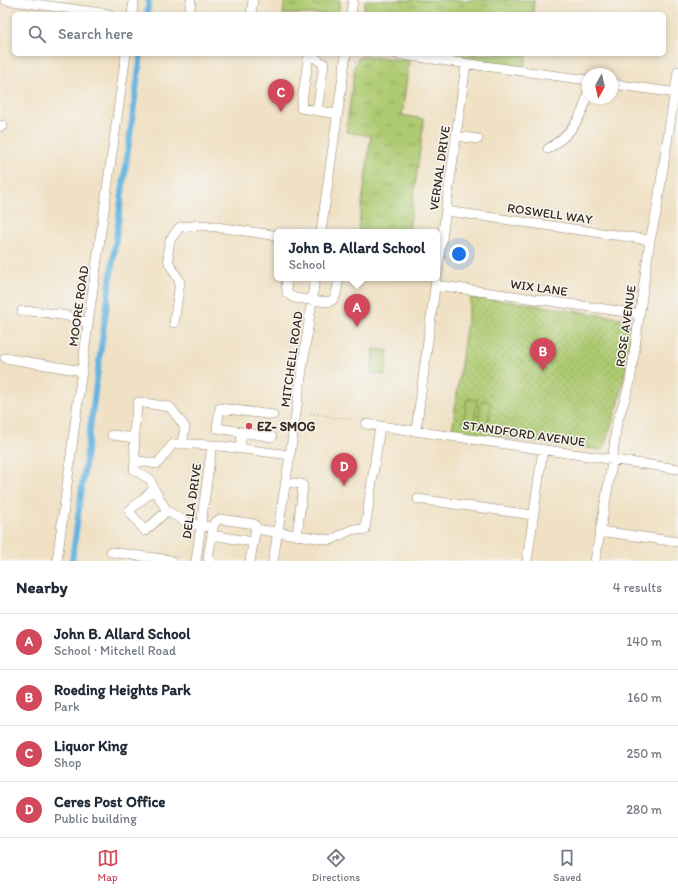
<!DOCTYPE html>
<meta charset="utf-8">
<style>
body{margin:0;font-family:Itim,sans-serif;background:#f6f6f7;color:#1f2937}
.compass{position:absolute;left:582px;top:68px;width:36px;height:36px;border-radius:50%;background:#fff;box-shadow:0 2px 6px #0003;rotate:188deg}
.you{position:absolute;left:459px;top:254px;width:14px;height:14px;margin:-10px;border:3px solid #fff;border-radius:50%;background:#1a73e8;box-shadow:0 0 0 6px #1a73e833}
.badge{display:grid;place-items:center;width:26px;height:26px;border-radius:50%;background:#d1495b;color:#fff;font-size:13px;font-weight:700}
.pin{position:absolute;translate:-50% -33px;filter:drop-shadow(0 1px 2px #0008)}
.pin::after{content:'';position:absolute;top:21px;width:14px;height:12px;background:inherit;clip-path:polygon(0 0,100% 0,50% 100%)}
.popup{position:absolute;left:274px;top:229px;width:166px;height:52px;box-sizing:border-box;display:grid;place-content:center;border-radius:6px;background:#fff;filter:drop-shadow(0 1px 3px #0005);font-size:13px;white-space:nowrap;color:#747a83}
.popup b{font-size:15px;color:#1f2937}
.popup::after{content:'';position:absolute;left:50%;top:100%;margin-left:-8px;border:8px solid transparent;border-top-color:#fff}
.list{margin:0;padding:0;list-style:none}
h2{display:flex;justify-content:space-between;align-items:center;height:52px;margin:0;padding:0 16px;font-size:17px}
h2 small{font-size:13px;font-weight:400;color:#747a83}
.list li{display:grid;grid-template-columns:26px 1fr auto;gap:12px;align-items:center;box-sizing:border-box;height:56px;padding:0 16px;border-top:1px solid #e0e1e3}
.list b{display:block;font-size:15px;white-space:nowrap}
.list p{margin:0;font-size:13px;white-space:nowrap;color:#747a83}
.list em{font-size:13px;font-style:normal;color:#747a83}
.icon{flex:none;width:22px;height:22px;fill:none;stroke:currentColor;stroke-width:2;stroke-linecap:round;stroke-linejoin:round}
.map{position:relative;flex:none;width:678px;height:561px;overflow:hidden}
.search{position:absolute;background:#fff;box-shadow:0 2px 6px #0003;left:12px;right:12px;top:12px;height:44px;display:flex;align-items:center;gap:10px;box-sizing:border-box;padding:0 14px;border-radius:6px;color:#747a83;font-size:15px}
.sheet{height:276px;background:#fff}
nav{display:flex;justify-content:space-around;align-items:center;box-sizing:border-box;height:56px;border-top:1px solid #e0e1e3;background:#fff;font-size:11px;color:#747a83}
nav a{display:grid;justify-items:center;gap:2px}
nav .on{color:#d1495b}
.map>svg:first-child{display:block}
.grass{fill:url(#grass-tufts);stroke:#747a48}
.park{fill:url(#park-dots);stroke:#747a48}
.pitch{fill:#adca71;stroke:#747a48}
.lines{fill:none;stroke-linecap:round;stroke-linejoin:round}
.canal{stroke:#64b3df;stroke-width:6}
.minor-casing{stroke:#968672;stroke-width:10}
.path{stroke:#968672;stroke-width:1;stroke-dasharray:1 3;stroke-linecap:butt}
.minor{stroke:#fff;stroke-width:9}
.poi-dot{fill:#d1495b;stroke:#f6f6f2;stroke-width:1.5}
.labels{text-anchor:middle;stroke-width:3;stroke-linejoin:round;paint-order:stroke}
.street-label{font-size:13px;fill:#3b2a1e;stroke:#f6f6f2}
.poi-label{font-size:13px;font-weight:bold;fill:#3b2a1e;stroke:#f6f6f2;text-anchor:start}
</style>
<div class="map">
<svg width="678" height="561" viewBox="0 0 678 561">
<defs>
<pattern id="grass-tufts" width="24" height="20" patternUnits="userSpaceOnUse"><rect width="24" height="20" fill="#adca71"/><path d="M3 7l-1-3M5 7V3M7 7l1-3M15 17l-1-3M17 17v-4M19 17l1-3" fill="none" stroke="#8ea45c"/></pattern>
<pattern id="park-dots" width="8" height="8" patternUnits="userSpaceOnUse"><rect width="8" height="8" fill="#adca71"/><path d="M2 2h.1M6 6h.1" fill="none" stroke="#8ea45c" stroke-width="1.8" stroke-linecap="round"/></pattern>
</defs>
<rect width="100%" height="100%" fill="#f6f6f2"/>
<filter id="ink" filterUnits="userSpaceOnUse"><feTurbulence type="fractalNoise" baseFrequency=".025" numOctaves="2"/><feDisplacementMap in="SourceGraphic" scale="8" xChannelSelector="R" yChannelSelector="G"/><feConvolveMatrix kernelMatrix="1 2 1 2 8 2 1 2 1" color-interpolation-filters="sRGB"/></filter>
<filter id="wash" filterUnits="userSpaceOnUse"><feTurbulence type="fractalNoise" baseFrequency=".012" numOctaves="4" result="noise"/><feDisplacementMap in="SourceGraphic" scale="16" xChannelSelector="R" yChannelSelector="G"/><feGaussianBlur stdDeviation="0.9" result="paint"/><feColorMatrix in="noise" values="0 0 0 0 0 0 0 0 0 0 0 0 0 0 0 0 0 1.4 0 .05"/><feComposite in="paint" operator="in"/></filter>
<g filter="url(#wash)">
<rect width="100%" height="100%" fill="#f0e1c5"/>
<!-- grass -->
<path class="grass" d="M285 0H340L338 14H283Z
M365 0H534L533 14H363Z
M440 54H527L525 67Z
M366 56 409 61 402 115 424 119 409 232H358L371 136 346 132 355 65 359 58Z"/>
<!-- park -->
<path class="park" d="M471 297 529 304 627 319 632 321 629 351 619 402 603 450 487 436 452 430 468 313Z"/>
<!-- pitch -->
<path class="pitch" d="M374 349 388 351 385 375 371 373Z
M467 399 477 400 474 422 464 421Z
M481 401 491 402 488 424 478 423Z"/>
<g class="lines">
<!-- canal -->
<path class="canal" d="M147 14 149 0
M72 561 141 54"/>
</g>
</g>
<g filter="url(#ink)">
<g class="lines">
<defs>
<path id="minor" d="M5 0 109 14
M132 14 134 0
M189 14 191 0
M251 14 253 0
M351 14 353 0
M309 54 301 108 337 114
M309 54 324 64 317 111
M396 54 588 80
M612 84 678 93
M0 127 3 125
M456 136 478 139
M548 149C570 135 583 118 588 92
M446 211 650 240
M321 232 346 54
M437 275 466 64
M286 278 287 293 294 298 328 302C339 300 336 287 339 278
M436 285 640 314
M22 311C39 311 51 313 67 316 75 318 81 320 88 324
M174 323 180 282 169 263 168 252 170 240 180 227 202 225 273 235 277 238
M5 358 82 371
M366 424 678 469
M416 431 436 280
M242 432 217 428 220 408 273 415
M112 435 135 438
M240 449 242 432 272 437
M135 460 134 431 138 402 170 407 185 427 182 444
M286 482 301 484 303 486 297 536
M154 489 150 479 134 470 135 460 157 464 173 444H194L212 445 290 455
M418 499 533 515
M167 511 154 489 129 511 145 531 167 511 188 523 201 526 213 527
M255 529 331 540 353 529 365 530 380 426
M600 531 678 542
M212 535 253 542
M111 552 170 560 172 561
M57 561 88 324 126 54
M196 561 212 445
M210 561 208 558 214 523 220 519 254 524 256 527 250 561
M273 561 290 455 315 278
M527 561 543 449
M595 561 611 469 617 422 626 396 630 382 650 240 656 214 678 71"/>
</defs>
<!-- minor casing -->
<use href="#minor" class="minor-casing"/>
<!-- path -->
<path class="path" d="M355 63 366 56
M310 413 328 416 334 418 340 417 353 420"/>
<!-- minor -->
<use href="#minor" class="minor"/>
</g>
</g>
<!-- markers -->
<circle class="poi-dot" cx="249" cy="426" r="4"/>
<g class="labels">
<!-- street labels -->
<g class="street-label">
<text transform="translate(439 168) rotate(-82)" y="5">VERNAL DRIVE</text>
<text transform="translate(550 213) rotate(8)" y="5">ROSWELL WAY</text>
<text transform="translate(539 287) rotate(8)" y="5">WIX LANE</text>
<text transform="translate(78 306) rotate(-82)" y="5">MOORE ROAD</text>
<text transform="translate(625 326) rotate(-82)" y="5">ROSE AVENUE</text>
<text transform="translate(291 359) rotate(-82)" y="5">MITCHELL ROAD</text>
<text transform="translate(524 433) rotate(8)" y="5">STANDFORD AVENUE</text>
<text transform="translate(191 501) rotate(-82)" y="5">DELLA DRIVE</text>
</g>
<!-- poi labels -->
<g class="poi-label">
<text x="257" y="431">EZ- SMOG</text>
</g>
</g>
</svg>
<svg class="compass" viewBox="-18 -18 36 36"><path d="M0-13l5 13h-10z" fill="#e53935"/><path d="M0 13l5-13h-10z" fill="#747a83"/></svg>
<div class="you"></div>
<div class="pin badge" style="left:357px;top:327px">A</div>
<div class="popup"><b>John B. Allard School</b>School</div>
<div class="pin badge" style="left:543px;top:371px">B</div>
<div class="pin badge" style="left:281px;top:112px">C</div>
<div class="pin badge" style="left:344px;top:486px">D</div>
<div class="search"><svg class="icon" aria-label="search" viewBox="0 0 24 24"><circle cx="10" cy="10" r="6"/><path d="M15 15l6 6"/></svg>Search here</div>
</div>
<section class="sheet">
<h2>Nearby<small>4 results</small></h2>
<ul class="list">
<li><span class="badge">A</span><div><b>John B. Allard School</b><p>School · Mitchell Road</p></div><em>140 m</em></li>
<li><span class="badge">B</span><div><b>Roeding Heights Park</b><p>Park</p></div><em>160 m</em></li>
<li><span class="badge">C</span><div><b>Liquor King</b><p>Shop</p></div><em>250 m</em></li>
<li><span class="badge">D</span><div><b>Ceres Post Office</b><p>Public building</p></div><em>280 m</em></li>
</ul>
</section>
<nav>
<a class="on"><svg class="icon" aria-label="map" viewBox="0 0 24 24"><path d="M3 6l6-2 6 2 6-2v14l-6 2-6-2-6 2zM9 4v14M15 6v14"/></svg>Map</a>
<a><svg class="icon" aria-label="directions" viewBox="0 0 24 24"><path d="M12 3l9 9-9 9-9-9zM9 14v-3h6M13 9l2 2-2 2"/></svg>Directions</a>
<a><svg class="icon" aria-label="saved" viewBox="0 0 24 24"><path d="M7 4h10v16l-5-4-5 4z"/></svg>Saved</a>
</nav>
